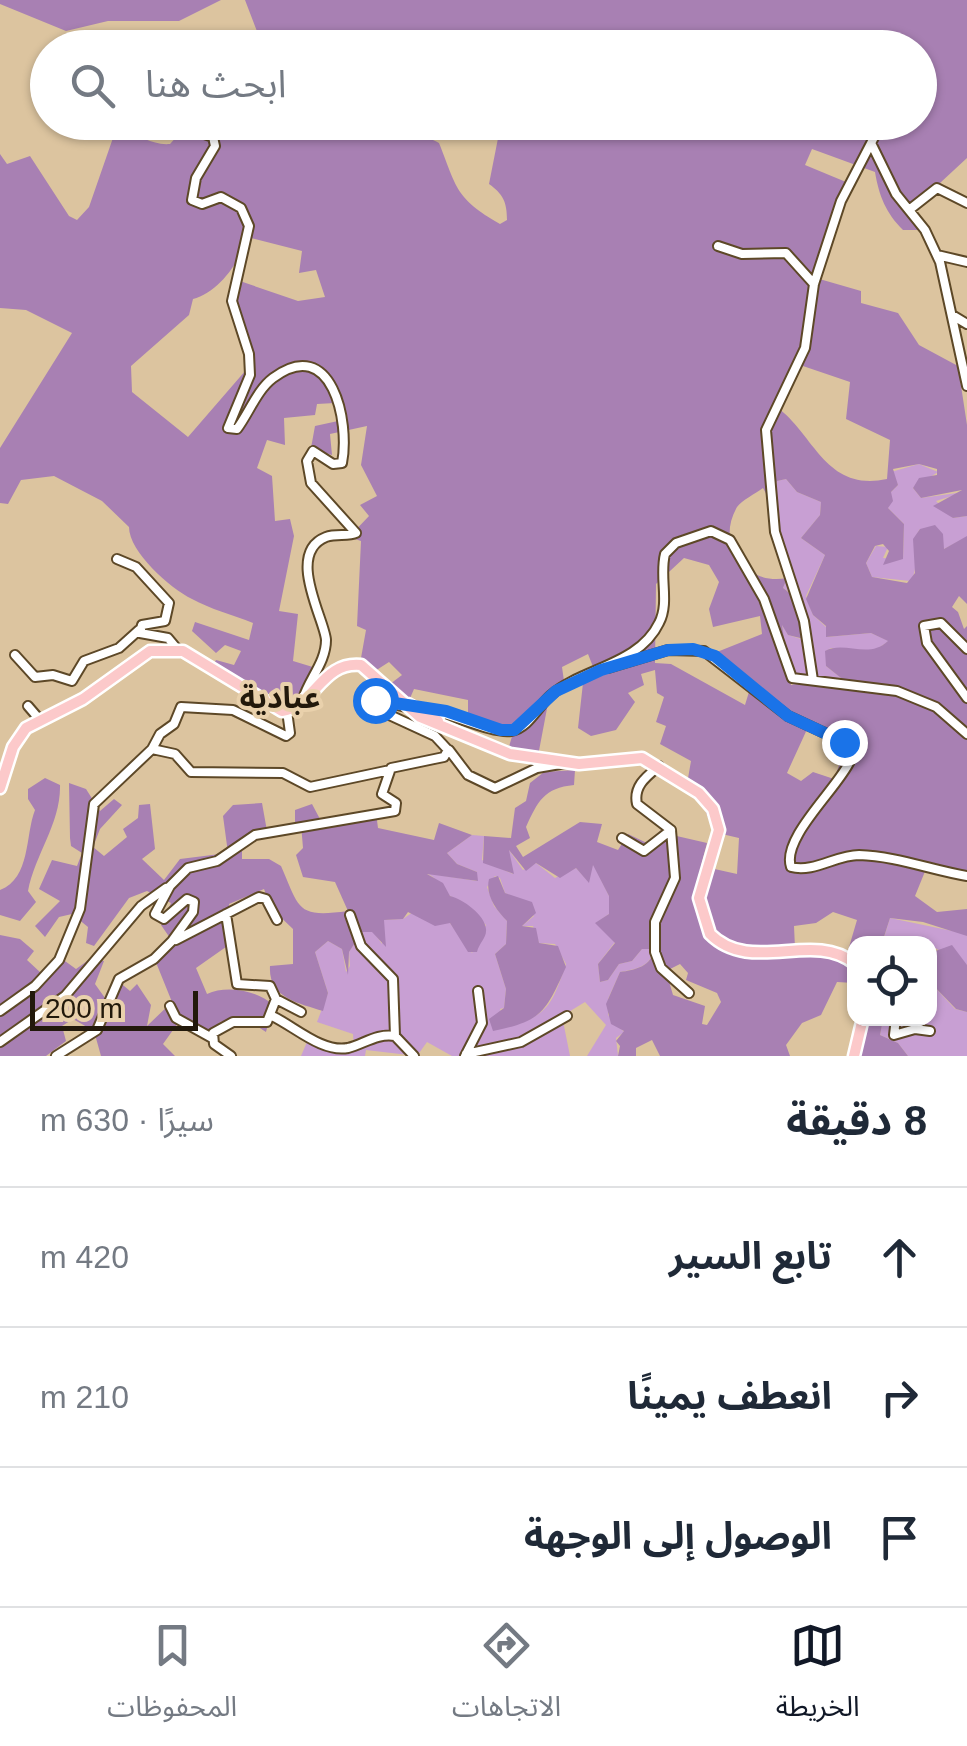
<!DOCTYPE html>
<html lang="ar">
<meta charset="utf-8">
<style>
body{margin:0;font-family:Helvetica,"Noto Sans Arabic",sans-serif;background:#f2f2f3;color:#1f2937;direction:rtl}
.controls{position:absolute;right:30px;bottom:30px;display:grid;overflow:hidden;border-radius:20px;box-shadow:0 2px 8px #0004}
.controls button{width:90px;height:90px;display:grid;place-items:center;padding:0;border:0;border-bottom:2px solid #e0e1e3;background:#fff;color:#1f2937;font:50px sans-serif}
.scale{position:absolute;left:30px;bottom:25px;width:168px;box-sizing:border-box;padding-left:10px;border:5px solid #22190b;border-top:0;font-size:28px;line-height:35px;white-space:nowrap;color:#22190b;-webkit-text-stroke:8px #e9d1ac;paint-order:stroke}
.stop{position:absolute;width:30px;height:30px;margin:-22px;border:8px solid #1a73e8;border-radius:50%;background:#fff}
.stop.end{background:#1a73e8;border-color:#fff;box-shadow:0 2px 10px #0008}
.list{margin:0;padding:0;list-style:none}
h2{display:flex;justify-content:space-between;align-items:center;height:130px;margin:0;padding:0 40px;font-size:42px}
h2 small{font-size:32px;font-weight:400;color:#747a83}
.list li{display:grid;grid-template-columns:65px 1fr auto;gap:30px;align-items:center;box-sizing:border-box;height:140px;padding:0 40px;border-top:2px solid #e0e1e3}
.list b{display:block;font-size:38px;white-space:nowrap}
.list em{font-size:32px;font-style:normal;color:#747a83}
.icon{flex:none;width:55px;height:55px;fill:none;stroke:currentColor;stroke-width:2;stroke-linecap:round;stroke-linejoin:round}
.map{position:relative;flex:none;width:967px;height:1056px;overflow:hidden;direction:ltr}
.search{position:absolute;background:#fff;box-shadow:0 2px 8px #0004;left:30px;right:30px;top:30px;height:110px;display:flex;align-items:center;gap:25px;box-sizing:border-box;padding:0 35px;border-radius:55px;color:#747a83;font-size:38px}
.sheet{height:550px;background:#fff}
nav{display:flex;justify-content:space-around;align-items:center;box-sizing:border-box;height:140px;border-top:2px solid #e0e1e3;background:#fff;font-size:28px;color:#747a83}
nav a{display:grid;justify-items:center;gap:5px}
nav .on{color:#111827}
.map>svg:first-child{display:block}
.green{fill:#c89fd3;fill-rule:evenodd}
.forest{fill:#a880b3;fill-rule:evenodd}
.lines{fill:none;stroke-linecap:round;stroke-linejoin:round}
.minor-casing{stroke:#5d4827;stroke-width:12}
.major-casing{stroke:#fff;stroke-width:15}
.minor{stroke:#fff;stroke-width:8}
.major{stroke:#fcc9ca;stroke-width:10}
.route{stroke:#1a73e8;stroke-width:12}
.labels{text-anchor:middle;stroke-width:8;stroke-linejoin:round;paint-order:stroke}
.quarter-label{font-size:30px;font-weight:bold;fill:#22190b;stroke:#e9d1ac}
</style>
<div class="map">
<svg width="967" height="1056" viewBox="0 0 967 1056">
<rect width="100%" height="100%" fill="#dcc49f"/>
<!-- green -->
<path class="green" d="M919 464 938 472 913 488 921 498 964 492 936 501 953 518 967 516V537L944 549 920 529C908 546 922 566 910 581L872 577 866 563 876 546 888 547 883 558 903 559 904 524 888 508 891 492 898 485 891 472Z
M786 479 797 492 821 502 820 515 801 538 825 555 806 596 813 615 826 627 827 637 871 633 889 641 874 651 831 648 826 651V666L846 682 837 688 794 686 788 678 782 624 788 635 801 639 791 593 783 588 787 577 766 496 773 494 777 481Z
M472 835 484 836 482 860 513 874 506 854 509 850 523 870 536 863 555 878 576 868 588 881 593 863 609 896V914L596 923 615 942 598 964 600 982 608 980 619 964 632 961 642 949H653C652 967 635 969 620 972L608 999V1015L624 1032 616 1038 618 1056H587L606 1025 585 1002 562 1016 570 1056H452L427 1042 417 1056 366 1050 365 1056H301L307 1042 354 1049 353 1034 317 1022 328 993 315 952 328 941 342 949 346 972 350 966 349 952 362 932 373 931 382 944 383 920 403 919 413 912 450 923 472 953 486 925C474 913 465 905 452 897 441 890 440 879 426 873L477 881V872L457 864 447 853ZM495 876 500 878 505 893 520 900 534 916 522 926H533L539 943 555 944 566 964C552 1004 549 1016 506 1027L500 1009 504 1008 506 989 495 954 506 944 507 921 494 906 487 887Z
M890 918 962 933 967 936V965L935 948 930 953V944H882Z
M930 982 955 1009 967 1012V1056H908L898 1043 880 1035 883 1019 930 1018Z"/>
<!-- forest -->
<path class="forest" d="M0 0H221L179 21H108L66 31 0 4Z
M245 0H967V158L913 208 923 230H903C886 213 879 196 875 172L812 149 805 165 846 182 816 278 861 291V303L898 313 919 345 958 366 967 425V516L953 518 933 506 962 490 921 498 913 488 919 478 937 475V469L919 464 893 469 898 485 891 492 893 501 888 508 904 524 903 559 883 565 889 551 883 544 875 546 866 563 872 577 907 583 915 573 913 539 920 529 935 525 943 534 944 549 967 536V604L959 596 952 607 958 612 964 629 967 626V878L926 869 915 896 937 912 967 909V936L923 922 890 918 882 943 854 944V983L837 982 821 1015 802 1023 786 1045 790 1056H660L652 1040 636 1048V1056H618L620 1046 616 1041 624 1031 611 1024 606 1004 620 972C635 970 653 966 653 949H642L632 961 619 964 608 980 600 982 598 964 615 943 595 923 609 914V896L593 865 589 883 576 868 560 878 536 863 526 871 509 850 514 874 483 863 484 836 511 838 515 808 526 801 530 783 544 772 575 770 574 785C544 788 538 801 526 827L530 838 516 846 523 857 580 822 602 824 597 842 618 850 628 834 649 844 667 823 668 834 707 843 701 866 737 874 739 838 713 832 706 812 687 784 691 761 660 744 666 726 656 722 664 697 657 693 655 670 641 674 644 685 628 693 635 702 616 730 591 736 578 728 583 683 597 677 588 654 562 667 564 681 549 698 538 756 508 750 513 733 468 714V700L414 689 408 703 386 687 402 675 389 662 375 671 361 658 366 630 357 626 361 541 349 537 369 516 360 505 377 496 361 465 367 426 330 434 332 455 311 448 315 426 338 421 335 403 317 404 315 415 284 418 285 445 267 440 257 468 272 476 275 521 290 519 294 536 279 611 298 614 293 661 316 668 296 702 285 710 211 669 216 660 234 665 241 651 225 645 216 653 192 631 195 622 249 640 253 623C233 615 210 609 192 599 170 588 129 552 129 527L102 501 54 476 21 480 8 504 0 503V448L72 333 26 310 0 308V154L7 164 30 156 69 216 77 220 89 207 114 135C136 129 149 146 170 144L189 123H306C323 131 328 126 344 123 365 118 421 132 439 143 457 188 455 198 500 224L507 220C507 202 503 194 489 184L501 123 920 122V48L263 47ZM247 237 302 251 299 273 316 270 325 297 298 301 234 279 235 314 248 360 246 370 188 437 132 392 131 366 189 315 193 299C218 293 241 261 247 237ZM800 365 850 382 846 419 890 440 887 479C826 492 815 436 778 408ZM786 479 797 492 821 502 820 515 801 538 825 555 806 599 813 615 826 626V637L871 633 888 641C868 660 845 640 825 651L826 666 846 682 837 688 828 683 791 685 782 625 788 635 804 639C802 620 801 600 783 588L787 578C745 586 715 545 737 507 742 500 755 494 763 488L768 497 777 481ZM684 558 709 565 719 582 709 609 713 627 760 616 762 634 712 654 721 665 752 682 745 705 671 664 655 663 656 584ZM809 725 839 745 841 760 834 779 813 772 801 781 787 773ZM833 912 857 920 847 954 795 948 794 926 816 923ZM680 964 688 973 686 980 717 993 721 1002 707 1025 702 1024 705 1006 673 995 666 971Z
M45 778 60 785C61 823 35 854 28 891L36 902 20 921 0 915V890C31 878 25 835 35 810L28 799V789Z
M69 783 86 789 100 811 114 799 122 805 100 829 93 847 104 856 127 837 123 829 138 818 139 805 150 804 155 849 142 859 164 880 180 859 228 853 223 816 233 805 262 803 267 831 242 842V859H269L281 866C300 909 296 918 348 911L335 882 303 877 296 855 303 848 301 824H295V810L312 804 321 821 376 813 378 828 434 840 439 823 472 835 447 853 457 864 477 872 478 881 427 874 443 883 450 896C463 899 485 915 486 929 487 938 479 943 477 952H468L450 923 435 926 408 912 403 919 384 920 386 947 372 932H362L349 952 348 975 342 949 328 941 315 952 328 993 323 1011C299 1003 268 998 270 966L293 964V929L271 908 264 889 229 904 233 942 196 968 207 994C226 985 257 990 273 1005L266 1032 241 1016 220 1022 208 1037 178 1023 163 1044 175 1056H101L94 1031 73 1019 62 1026 66 1041 46 1056H0V935L20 939 34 951 27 960 41 973 58 956 76 969 90 959 104 961 95 984 105 998 117 980 130 991 137 984 151 1005 147 1026 172 1002 153 955 170 938 161 925 171 903 147 891 129 898 94 946 86 943 88 927 72 914 59 917 45 937 35 926 60 901 39 889 52 860 77 866 82 853 71 846 70 838Z
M498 876 505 893 532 902 536 913 522 926 536 928 539 943 558 946 566 967C546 1011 543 1021 493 1031L489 1019 504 1008 506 989 495 954 506 944 507 921C496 910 485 895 489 879Z
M952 945 967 965V1012L956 1009 930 982V953Z
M860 1018 883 1019 880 1035 898 1043 908 1056H853Z"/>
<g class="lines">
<defs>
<path id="minor" d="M920 97H921
M146 129 160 132 179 125 213 137 215 146 196 178 192 200 202 204 221 197 241 208 249 226 232 301 249 354 250 375 228 428 237 429C249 413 257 390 273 378 332 334 350 422 342 463L333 464 313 451 307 461 311 483 356 533C348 537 336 533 326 537 285 553 325 620 326 640 326 662 309 679 303 699
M872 145 896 194 925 230 940 262 967 386
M909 210 937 188 967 203
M718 246 742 254 786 253 814 284
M937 255 967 262
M952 315 967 324
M117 559 136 567 169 603 165 621 142 625 140 633 168 638 178 650
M967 649 941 623 924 626 927 643 967 698
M15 655 35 677 53 675 72 681 84 661 119 648 139 630
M608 668 668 650 704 651 788 716 844 742 850 761C838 788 781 838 791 867 814 873 836 855 859 855 896 856 931 870 967 876
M813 680 804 621 775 532 766 430 805 348 814 284 841 201 882 122
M28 706 40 720
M421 708C446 711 491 734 511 731 529 728 538 706 551 695 582 668 639 665 659 623 670 602 659 577 665 554L676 543 711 531 730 540 764 599 792 678 897 691 936 707 967 734
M152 749 160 734 174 724 181 707 233 710 286 736 290 733 287 711
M449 750 468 775 495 788 537 768 566 763
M671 830 675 878 655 922V952L661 968 689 993
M622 838 644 851 671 830 637 804C633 786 647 776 659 766
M226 914 237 984 270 986 276 999 267 1022H233L213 1033 214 1044 231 1056
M350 915 361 946 393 979 395 1036
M176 940 259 897 266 899 277 920
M276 999 301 1012
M170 1006 176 1018 212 1038
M0 1011 35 986 59 960 80 909 94 804 152 749 175 754 191 772 283 773 310 787 390 770
M272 1016C294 1026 322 1053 348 1048 364 1044 377 1033 395 1036L414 1056
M896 1018 894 1035 915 1029 930 1031
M0 1042 65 996 141 906 166 888
M466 1054 521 1042 567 1016
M56 1056 97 1030 119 979 154 959 172 941 193 912 194 902 187 899 164 919 155 914 170 886 188 868 217 861 255 835 395 811 396 803 382 794 391 768 444 757 448 750 435 736 370 706 377 700 410 708
M465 1056 482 1023 478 991"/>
<path id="major" d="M408 704 438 721
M0 788 13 747 26 728 83 699 150 651H183L282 711C315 706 322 661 361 665L420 717 510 754 579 764 642 758 699 793 713 809 719 830 699 898 710 934C751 975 812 930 854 963
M854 1056 863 1018"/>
</defs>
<!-- minor casing -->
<use href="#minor" class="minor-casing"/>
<!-- major casing -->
<use href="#major" class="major-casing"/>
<!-- minor -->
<use href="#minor" class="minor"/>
<!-- major -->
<use href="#major" class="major"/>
</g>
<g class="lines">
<!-- route -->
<path class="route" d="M375 700 446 711 501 730H514L556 691 601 670 668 650 693 649 715 656 788 716 844 742"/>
</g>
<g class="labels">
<!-- quarter labels -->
<g class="quarter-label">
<text x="280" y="708">عبادية</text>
</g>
</g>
</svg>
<div class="controls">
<button><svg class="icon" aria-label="locate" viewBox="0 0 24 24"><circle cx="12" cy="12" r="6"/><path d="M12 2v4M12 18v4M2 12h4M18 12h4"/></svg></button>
</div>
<div class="scale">200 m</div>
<div class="stop" style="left:375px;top:700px"></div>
<div class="stop end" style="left:844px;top:742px"></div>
<div class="search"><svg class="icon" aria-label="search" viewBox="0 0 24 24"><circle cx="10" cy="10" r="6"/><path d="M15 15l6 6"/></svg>ابحث هنا</div>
</div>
<section class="sheet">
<h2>8 دقيقة<small>سيرًا · 630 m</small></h2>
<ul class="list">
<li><svg class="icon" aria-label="ahead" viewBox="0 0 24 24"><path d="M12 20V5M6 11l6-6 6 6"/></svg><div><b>تابع السير</b></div><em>420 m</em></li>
<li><svg class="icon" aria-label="right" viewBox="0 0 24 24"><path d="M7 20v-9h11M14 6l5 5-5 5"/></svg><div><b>انعطف يمينًا</b></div><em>210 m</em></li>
<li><svg class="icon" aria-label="arrive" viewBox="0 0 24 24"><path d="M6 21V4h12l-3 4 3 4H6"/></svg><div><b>الوصول إلى الوجهة</b></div></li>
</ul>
</section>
<nav>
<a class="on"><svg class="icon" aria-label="map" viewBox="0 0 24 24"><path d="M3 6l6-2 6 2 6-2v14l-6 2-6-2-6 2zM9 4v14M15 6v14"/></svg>الخريطة</a>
<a><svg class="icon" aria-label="directions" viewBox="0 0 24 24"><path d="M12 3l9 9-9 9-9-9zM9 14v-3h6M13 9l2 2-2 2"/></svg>الاتجاهات</a>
<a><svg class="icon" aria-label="saved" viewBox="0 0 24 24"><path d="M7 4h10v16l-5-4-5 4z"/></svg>المحفوظات</a>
</nav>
